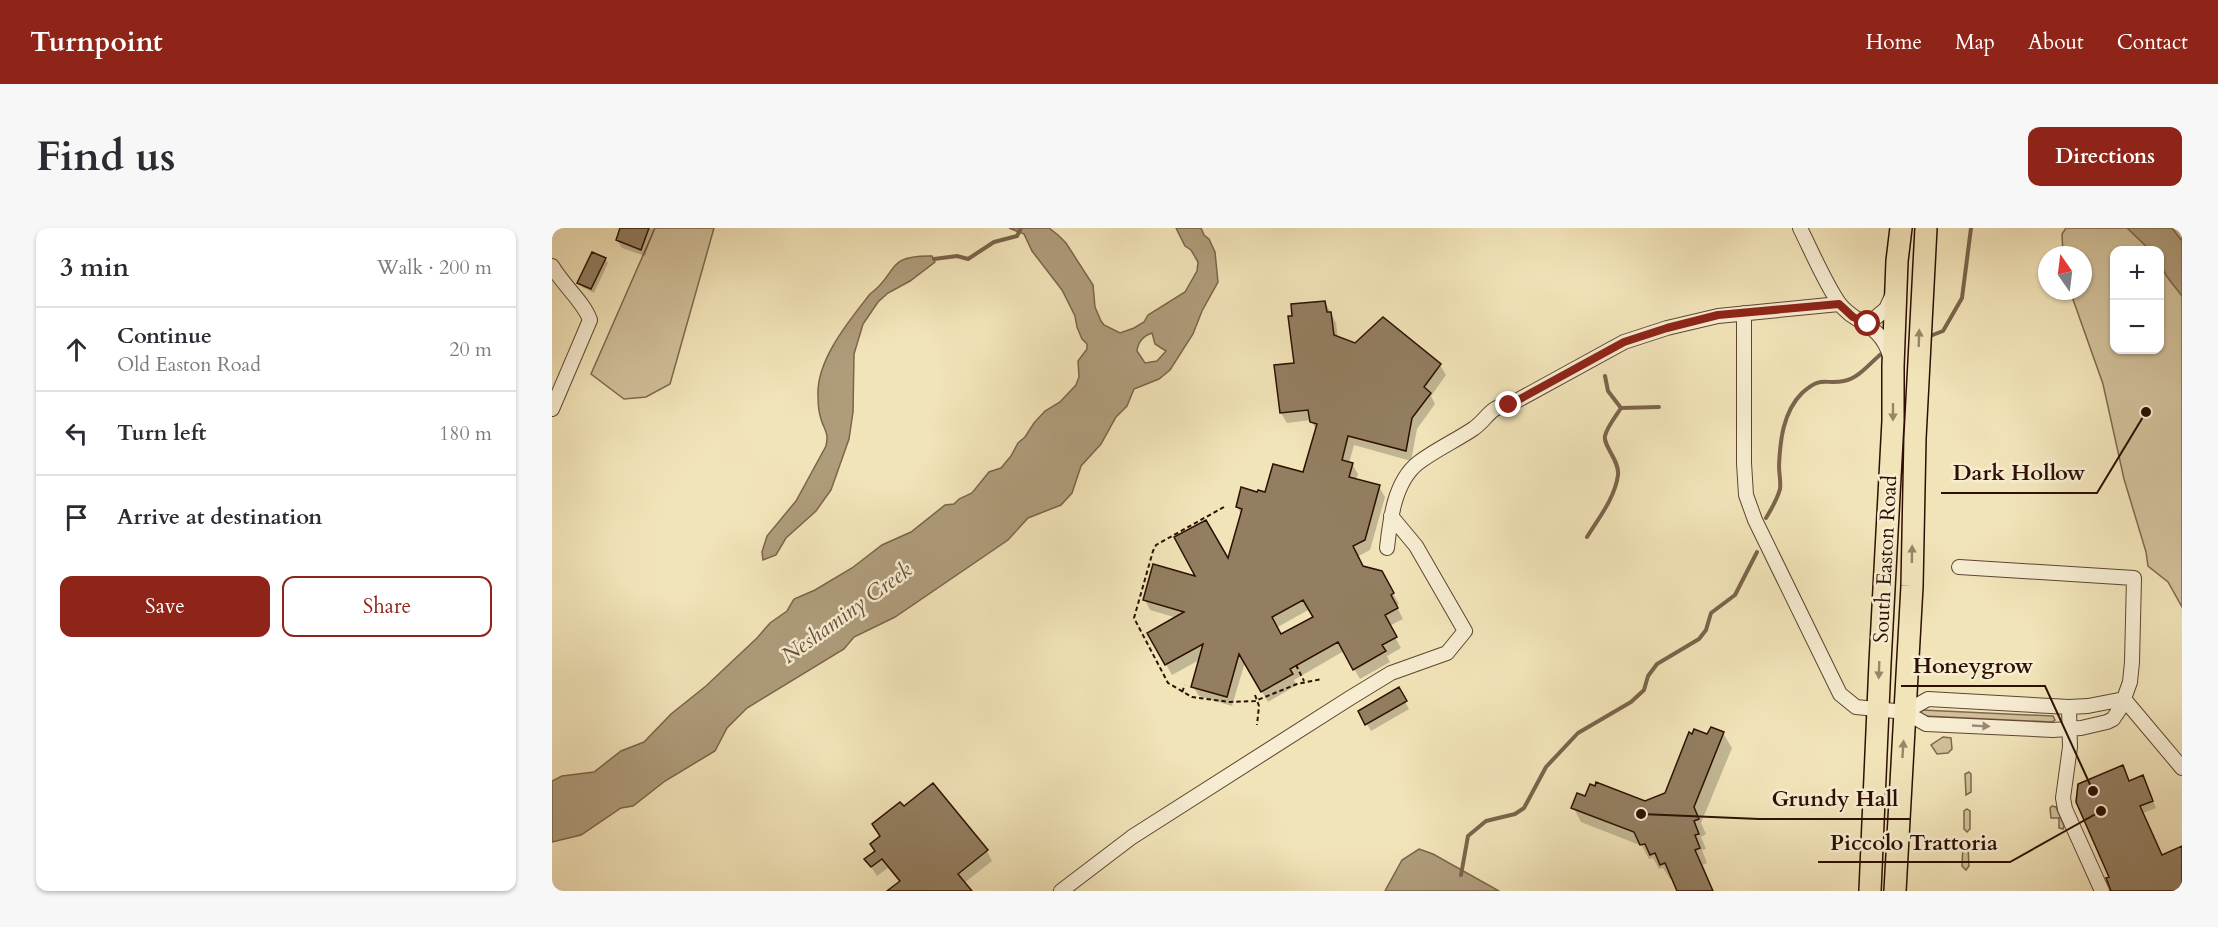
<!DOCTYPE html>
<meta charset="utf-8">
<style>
body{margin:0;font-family:Cardo,serif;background:#f7f7f7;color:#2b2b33}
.controls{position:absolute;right:18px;top:18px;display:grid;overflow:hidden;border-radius:12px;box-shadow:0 2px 4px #0004}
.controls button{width:54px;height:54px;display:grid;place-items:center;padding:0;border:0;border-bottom:2px solid #e1e1e2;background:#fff;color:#2b2b33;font:30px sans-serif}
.compass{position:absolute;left:1486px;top:18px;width:54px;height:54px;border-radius:50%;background:#fff;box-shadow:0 2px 4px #0004;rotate:346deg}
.stop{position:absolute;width:18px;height:18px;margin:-14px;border:4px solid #8f2418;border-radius:50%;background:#fff}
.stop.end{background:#8f2418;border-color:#fff;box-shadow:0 2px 6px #0008}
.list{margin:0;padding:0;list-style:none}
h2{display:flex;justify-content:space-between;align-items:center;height:78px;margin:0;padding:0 24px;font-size:26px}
h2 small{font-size:20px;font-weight:400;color:#7c7c81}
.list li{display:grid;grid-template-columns:39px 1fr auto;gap:18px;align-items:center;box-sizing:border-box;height:84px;padding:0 24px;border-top:2px solid #e1e1e2}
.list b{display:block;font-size:22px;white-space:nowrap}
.list p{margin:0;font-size:20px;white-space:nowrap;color:#7c7c81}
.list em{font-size:20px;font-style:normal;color:#7c7c81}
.actions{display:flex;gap:12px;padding:18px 24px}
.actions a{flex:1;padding:14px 0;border:2px solid #8f2418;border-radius:12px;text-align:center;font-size:21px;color:#8f2418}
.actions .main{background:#8f2418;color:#fff}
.icon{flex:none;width:33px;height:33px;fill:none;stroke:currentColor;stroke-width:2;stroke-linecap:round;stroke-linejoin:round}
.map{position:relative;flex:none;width:1630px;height:663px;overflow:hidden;border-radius:12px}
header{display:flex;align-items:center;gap:36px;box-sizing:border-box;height:84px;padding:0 30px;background:#8f2418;color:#fff}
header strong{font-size:28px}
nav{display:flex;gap:33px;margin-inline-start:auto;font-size:21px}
.intro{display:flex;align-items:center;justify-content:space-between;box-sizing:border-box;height:144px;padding:0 36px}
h1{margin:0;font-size:42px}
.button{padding:15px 27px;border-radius:12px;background:#8f2418;color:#fff;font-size:21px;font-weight:700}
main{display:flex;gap:36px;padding:0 36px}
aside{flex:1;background:#fff;border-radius:12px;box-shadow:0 2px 4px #0004}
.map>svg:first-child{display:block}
.green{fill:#d1c09a;stroke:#7f684e;stroke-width:1.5;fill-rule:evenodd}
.water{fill:#af9c7b;stroke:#7b644b;stroke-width:1.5;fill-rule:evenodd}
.shadow{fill:#0003;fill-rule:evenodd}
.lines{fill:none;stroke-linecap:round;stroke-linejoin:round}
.stream{stroke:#7b644b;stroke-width:4}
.building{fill:#937e61;stroke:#2d1002;stroke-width:1.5;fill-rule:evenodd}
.minor-casing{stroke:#5e4530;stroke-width:16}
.highway-casing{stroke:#2d1002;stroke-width:24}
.path{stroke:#2d1002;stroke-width:2;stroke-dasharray:4.5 3;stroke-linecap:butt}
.minor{stroke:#f7edd2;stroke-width:14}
.highway{stroke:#f2e4b9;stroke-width:21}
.oneway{fill:#998567}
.oneway2{fill:#9c8a74}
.route{stroke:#8f2418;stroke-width:8}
.labels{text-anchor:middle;stroke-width:5;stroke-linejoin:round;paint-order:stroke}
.street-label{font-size:21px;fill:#2d1002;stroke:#f7edd2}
.water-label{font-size:22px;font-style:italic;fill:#684f38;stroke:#f7edd2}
.leader{fill:none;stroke:#2d1002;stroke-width:2}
.callout-dot{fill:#2d1002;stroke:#f7edd2;stroke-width:2}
.callout-label{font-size:22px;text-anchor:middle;font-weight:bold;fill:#2d1002;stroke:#f7edd2;stroke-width:5;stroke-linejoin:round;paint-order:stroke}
</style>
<header>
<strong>Turnpoint</strong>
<nav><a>Home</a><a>Map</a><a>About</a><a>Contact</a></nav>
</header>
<div class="intro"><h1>Find us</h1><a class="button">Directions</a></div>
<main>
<aside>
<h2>3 min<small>Walk · 200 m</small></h2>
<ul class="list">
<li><svg class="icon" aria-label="ahead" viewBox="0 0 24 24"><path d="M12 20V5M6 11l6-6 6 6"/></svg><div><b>Continue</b><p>Old Easton Road</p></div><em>20 m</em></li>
<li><svg class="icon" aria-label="left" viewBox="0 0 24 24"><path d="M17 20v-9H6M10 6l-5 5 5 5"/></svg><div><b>Turn left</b></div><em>180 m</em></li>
<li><svg class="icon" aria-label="arrive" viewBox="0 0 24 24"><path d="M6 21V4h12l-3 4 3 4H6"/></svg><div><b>Arrive at destination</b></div></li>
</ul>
<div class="actions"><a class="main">Save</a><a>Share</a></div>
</aside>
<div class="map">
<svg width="1630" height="663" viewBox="0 0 1630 663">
<rect width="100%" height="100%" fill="#f2e4b9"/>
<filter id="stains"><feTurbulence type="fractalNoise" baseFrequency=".00333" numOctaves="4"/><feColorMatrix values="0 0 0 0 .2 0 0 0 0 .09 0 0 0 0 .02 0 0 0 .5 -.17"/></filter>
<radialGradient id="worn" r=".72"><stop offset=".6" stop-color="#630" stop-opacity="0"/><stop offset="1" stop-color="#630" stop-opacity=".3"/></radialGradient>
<!-- green -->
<path class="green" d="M103 0H162L118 156 94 169 72 171 39 146Z
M1514 0H1630V379L1616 354 1596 338 1594 324 1572 251 1551 156 1518 63H1531V27H1511L1510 6ZM1562 22H1608V122H1562Z
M1370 482 1501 488 1503 492 1500 494 1371 488 1369 486Z
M1391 509 1399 510 1400 521 1396 525 1385 526 1379 517Z
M1417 544 1419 546V564L1414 567 1413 546Z
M1500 578 1504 579 1512 598 1511 601 1507 600V590H1499L1498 580Z
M1415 581 1418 583V601L1415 604 1412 601V583Z
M1411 618 1416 619 1417 638 1414 642 1410 638Z"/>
<!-- water -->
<path class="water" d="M457 0H497L506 7 514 15 541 57 543 79 549 93 552 97 568 105 582 100 592 94 596 87 633 64 645 43 646 34 639 22 633 18 624 0H649L652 7 657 11 663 24 666 54 650 83 641 106 618 142 607 151 582 161 575 178 564 189 549 216 529 238 520 265 509 277 476 290 456 312 343 389 302 409 292 421 195 480 175 500 163 523 113 553 81 578 69 580 29 607 0 614V553L10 548 42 544 69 523 92 514 119 486 154 458 205 410 218 395 235 383 242 371 263 362 300 340 330 317 359 304 393 277 402 276 407 271 420 265 437 244 449 240 459 228 466 215 473 209 482 195 493 183 508 174 524 157 527 149 526 133 535 121V116L530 111 525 99 523 88 510 62 480 23 472 6ZM600 105 603 116 614 123 605 133 593 135 585 123C586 114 591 108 600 105Z
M1575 0H1620L1630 13V68C1617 50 1608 46 1608 22H1598Z
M380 28 383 34 358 53 336 65 326 74 311 96 302 126 301 184 297 211 279 262 264 283 234 310 224 327 211 332 210 324 215 308 244 273 274 218C277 204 273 204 269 191 267 185 266 175 266 168 264 132 297 93 318 66 347 45 332 27 380 28Z
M867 621 881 626 947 663H833L850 632Z"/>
<!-- shadow -->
<path class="shadow" d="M70 0H103L93 28 70 20 65 12Z
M53 31 56 35 42 65 30 59 27 55Z
M773 74 784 95 786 110 803 116 888 137 894 147 879 168 883 176 865 201 859 233 802 217 797 235 800 236 806 246 804 252 827 259 833 269 818 322 805 329 811 339 829 344 847 376 844 377 851 391 837 398 849 420 835 428 838 434 808 451 792 423 742 452 745 457 716 474 693 434 680 478 647 468 641 458 649 431 620 447 597 406 625 390 598 382 593 372 646 350 676 333 690 287 685 279 714 266 752 246 764 202 759 192 735 195 729 185 744 136ZM758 381 763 390 729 408 724 400Z
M846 461 857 481 819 503 808 484Z
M1171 505 1180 520 1149 595 1154 606 1149 609 1154 621 1150 622 1155 635 1151 637 1161 663H1126L1121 650 1118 651 1111 640 1107 641 1101 630 1097 631 1090 618 1029 594 1021 579 1033 570 1093 575 1114 566 1156 508Z
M1574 546 1578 555 1594 556 1604 580 1591 585 1610 628 1630 620V663H1560L1559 650Z
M352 580 435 623 440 633 412 655 418 663H341L348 655 336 640 325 648 314 631 324 624 329 609Z"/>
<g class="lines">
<!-- stream -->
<path class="stream" d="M382 31 405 28 416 31 442 14 465 8 469 0
M1378 108 1391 103 1410 70 1419 0
M1053 148 1056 163 1069 180 1107 179
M1214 290C1220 280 1225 272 1228 261 1229 253 1227 246 1227 238 1228 213 1231 184 1250 165 1270 147 1272 157 1292 153 1307 150 1318 135 1329 126
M1035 309C1046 291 1063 270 1066 247 1068 233 1051 218 1053 208 1055 199 1064 188 1069 180
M909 647 916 608 934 593 963 586 972 580 994 539 1026 505 1079 474 1092 462 1096 448 1105 436 1147 411 1154 402 1159 385 1183 367 1205 324"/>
</g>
<!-- building -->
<path class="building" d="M68 0H97L89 22 64 12Z
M40 24 54 30 39 61 25 55Z
M773 73 775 84H779L782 107 803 115 831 89 889 136 872 159 879 165 860 190 854 223 796 208 790 232 801 235 797 249 828 257 813 312 801 318 811 338 830 343 842 365 839 367 846 380 833 387 845 409 830 417 834 423 801 442 786 414 738 441 741 446 709 464 687 426 675 469 639 459 651 416 613 437 595 405 632 384 591 372 601 336 643 348 622 309 654 292 676 330 690 281 684 279 689 259 705 264 706 262 713 264 721 236 751 244 765 196 758 194 756 182 728 185 722 137 742 135 736 88H740L739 76ZM751 372 761 389 729 406 720 389Z
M847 459 855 473 813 497 806 483Z
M1159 499 1172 504 1142 579 1147 591 1142 593 1147 606 1143 607 1148 620 1143 622 1161 663H1125L1113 635 1108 637 1103 625 1098 627 1093 616 1088 617 1082 604 1019 580 1025 565 1033 568 1038 556 1043 558 1044 554 1093 573 1113 565 1137 504 1140 506 1142 501 1155 506Z
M1571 537 1577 553 1591 547 1601 573 1588 578 1610 627 1630 618V663H1559L1554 650 1557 649 1524 574 1526 556Z
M381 555 436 622 406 646 420 663H335L348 653 330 631 319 639 312 631 323 623 318 616 328 608 320 596 348 574 352 578Z"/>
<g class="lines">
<defs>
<path id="minor" d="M1248 0C1259 22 1273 55 1287 75 1303 97 1328 94 1338 128
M0 38C10 56 32 74 38 92L0 181
M1192 85V235L1194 267 1203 292 1288 466 1304 479 1353 484 1374 496 1501 502 1529 500 1555 494 1561 491 1569 479 1578 454 1580 434 1582 350 1407 339
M1316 96 1334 81 1341 66
M835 320C838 293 842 254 866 235 883 222 903 213 921 201 936 191 937 178 957 177L1072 114 1115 100 1166 88 1287 76
M1572 471 1630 540
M1517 479 1518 519 1511 570 1513 581 1550 663
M1353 484 1376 471 1517 479 1536 478 1572 471
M509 663 580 609 798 470 839 445 895 425 913 403 864 318 839 288"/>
<path id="highway" d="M1318 663 1328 435 1341 193V138L1345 33 1349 0
M1343 663 1360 358 1363 210 1374 0"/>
</defs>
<!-- minor casing -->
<use href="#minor" class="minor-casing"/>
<!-- highway casing -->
<use href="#highway" class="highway-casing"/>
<!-- path -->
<path class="path" d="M672 279 604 317 601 323 582 390 616 455 640 469 678 474 703 473 745 456 770 451
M744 437 752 453
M630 464 633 457
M703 467 707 478 705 497"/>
<!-- minor -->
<use href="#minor" class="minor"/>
<!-- highway -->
<use href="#highway" class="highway"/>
</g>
<!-- one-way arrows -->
<defs><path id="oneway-solid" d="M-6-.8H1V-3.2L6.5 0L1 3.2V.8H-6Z" transform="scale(1.5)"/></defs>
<g class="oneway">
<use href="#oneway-solid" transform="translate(1367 110) rotate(-88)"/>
<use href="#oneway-solid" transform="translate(1341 184) rotate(90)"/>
<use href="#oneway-solid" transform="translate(1360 326) rotate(-89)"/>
<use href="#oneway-solid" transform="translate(1327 442) rotate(92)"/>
<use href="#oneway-solid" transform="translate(1351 521) rotate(-86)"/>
</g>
<use class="oneway2" href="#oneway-solid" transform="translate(1429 498) rotate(3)"/>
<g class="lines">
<!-- route -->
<path class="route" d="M957 177 1072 114 1115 100 1166 87 1287 76 1301 89 1316 96"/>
</g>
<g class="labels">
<!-- street labels -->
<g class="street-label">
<text transform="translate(1333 331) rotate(-87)" y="7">South Easton Road</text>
</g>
<!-- water labels -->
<g class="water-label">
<text transform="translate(294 384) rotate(-36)" y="8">Neshaminy Creek</text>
</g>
</g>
<!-- callouts -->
<path class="leader" d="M1594 184L1545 265H1389M1541 563L1493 458H1349M1089 586L1207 591H1358M1549 583L1458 634H1266"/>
<g class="callout-dot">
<circle cx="1594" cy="184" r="6"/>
<circle cx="1541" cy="563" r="6"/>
<circle cx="1089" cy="586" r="6"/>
<circle cx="1549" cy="583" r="6"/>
</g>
<g class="callout-label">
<text x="1467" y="252">Dark Hollow</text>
<text x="1421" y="445">Honeygrow</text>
<text x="1283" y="578">Grundy Hall</text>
<text x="1362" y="622">Piccolo Trattoria</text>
</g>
<rect width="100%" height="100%" filter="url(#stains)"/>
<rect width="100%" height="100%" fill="url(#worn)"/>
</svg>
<div class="controls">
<button>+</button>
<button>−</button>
</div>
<svg class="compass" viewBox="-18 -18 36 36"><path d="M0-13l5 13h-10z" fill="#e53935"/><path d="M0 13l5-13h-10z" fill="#7c7c81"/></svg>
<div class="stop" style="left:1316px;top:96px"></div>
<div class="stop end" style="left:957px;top:177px"></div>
</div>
</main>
